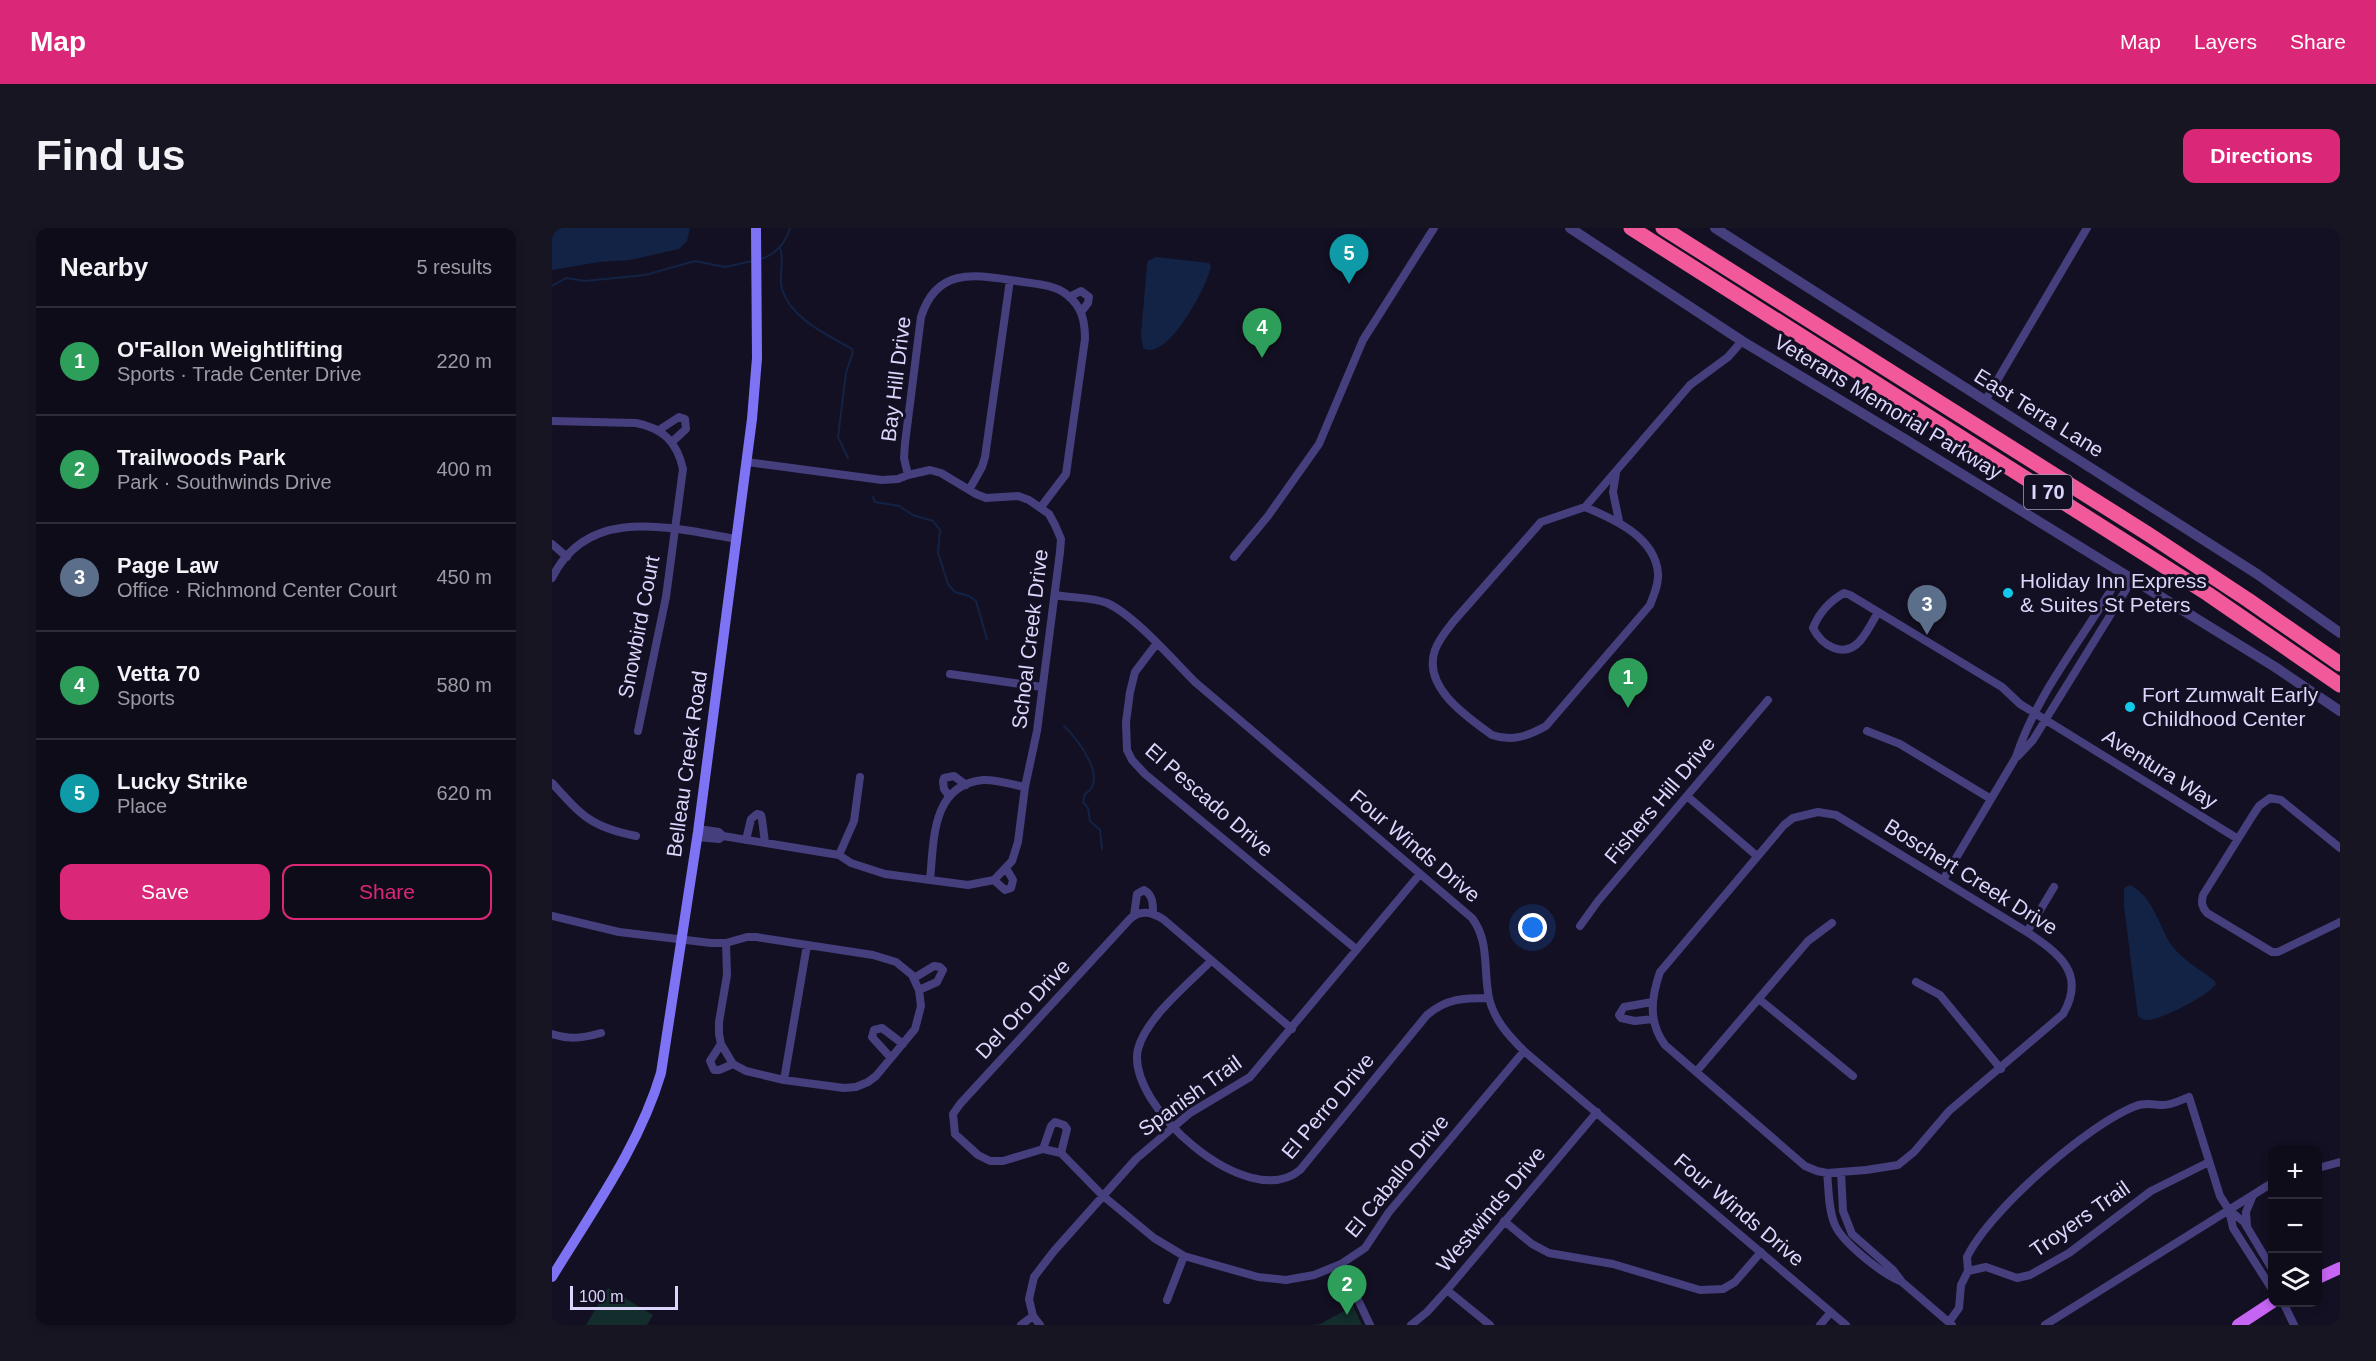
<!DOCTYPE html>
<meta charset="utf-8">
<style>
body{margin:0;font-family:Arial,sans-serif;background:#181523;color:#f1f3f6}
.controls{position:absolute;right:18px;bottom:18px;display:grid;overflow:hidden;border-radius:12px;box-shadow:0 3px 9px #0003}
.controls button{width:54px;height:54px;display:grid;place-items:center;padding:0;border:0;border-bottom:2px solid #2f2c39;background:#0f0c1a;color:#f1f3f6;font:30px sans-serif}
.scale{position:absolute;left:18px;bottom:15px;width:108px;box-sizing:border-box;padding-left:6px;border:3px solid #dcd5fc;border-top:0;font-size:16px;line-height:21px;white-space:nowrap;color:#dcd5fc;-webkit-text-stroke:4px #141023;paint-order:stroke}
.you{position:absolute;left:981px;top:700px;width:21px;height:21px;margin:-15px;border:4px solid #fff;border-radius:50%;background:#1a73e8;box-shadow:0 0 0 9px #1a73e833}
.badge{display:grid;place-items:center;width:39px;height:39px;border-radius:50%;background:#db2777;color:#fff;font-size:20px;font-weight:700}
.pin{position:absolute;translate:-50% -50px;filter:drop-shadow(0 2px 3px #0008)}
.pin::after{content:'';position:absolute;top:32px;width:21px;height:18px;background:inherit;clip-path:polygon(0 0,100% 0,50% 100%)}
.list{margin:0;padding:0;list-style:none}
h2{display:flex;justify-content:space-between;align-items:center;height:78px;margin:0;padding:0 24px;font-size:26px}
h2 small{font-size:20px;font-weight:400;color:#9b9ba2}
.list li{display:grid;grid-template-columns:39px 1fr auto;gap:18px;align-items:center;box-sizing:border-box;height:108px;padding:0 24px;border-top:2px solid #2f2c39}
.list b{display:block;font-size:22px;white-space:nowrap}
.list p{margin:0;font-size:20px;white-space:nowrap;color:#9b9ba2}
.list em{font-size:20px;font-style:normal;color:#9b9ba2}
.actions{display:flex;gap:12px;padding:18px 24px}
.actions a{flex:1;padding:14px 0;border:2px solid #db2777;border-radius:12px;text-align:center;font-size:21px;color:#db2777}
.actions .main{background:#db2777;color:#fff}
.icon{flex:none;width:33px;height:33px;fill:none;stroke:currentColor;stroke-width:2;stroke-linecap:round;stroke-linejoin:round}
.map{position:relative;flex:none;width:1788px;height:1097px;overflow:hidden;border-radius:12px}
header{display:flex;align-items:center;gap:36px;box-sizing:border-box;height:84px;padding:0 30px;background:#db2777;color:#fff}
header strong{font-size:28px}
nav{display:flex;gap:33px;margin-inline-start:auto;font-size:21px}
.intro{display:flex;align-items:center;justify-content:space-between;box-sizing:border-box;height:144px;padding:0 36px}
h1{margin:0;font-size:42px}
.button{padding:15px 27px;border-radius:12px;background:#db2777;color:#fff;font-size:21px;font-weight:700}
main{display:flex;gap:36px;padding:0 36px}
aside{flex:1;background:#0f0c1a;border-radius:12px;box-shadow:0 3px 9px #0003}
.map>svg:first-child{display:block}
.green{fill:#132c2c}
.water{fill:#122345}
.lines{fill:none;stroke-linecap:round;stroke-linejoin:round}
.stream{stroke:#122345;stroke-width:2}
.minor{stroke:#453f7e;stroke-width:8}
.tertiary{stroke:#453f7e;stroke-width:10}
.secondary{stroke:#7e73f4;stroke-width:10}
.primary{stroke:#c665f3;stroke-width:12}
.motorway{stroke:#f2599a;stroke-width:15}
.poi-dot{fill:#12c9eb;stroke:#141023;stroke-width:2}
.labels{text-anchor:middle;stroke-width:6;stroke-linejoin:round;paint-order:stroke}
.shield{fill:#141023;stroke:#a09abb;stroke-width:1.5}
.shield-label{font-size:20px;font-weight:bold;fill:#dcd5fc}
.street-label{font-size:21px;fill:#dcd5fc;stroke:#141023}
.poi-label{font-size:21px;fill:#dcd5fc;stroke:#141023;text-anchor:start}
</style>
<header>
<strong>Map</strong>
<nav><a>Map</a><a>Layers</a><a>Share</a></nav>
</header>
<div class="intro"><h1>Find us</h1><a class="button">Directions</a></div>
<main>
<aside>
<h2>Nearby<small>5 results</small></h2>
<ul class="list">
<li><span class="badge" style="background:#2e9e5b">1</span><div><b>O'Fallon Weightlifting</b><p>Sports · Trade Center Drive</p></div><em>220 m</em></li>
<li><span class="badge" style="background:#2e9e5b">2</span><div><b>Trailwoods Park</b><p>Park · Southwinds Drive</p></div><em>400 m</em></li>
<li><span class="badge" style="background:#5c6f8a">3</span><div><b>Page Law</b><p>Office · Richmond Center Court</p></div><em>450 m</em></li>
<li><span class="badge" style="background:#2e9e5b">4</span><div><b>Vetta 70</b><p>Sports</p></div><em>580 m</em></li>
<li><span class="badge" style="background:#0f9aa8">5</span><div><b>Lucky Strike</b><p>Place</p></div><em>620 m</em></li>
</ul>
<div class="actions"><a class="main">Save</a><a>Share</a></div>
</aside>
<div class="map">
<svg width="1788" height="1097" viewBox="0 0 1788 1097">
<rect width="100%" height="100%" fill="#141023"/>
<!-- green -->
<path class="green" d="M56 1060 101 1087 95 1097H34Z
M801 1078 810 1097H761L768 1096Z"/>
<!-- water -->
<path class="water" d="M0 0H138L135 13 127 21 78 32 47 34 0 42Z
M604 29 657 35 659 38C656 57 615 135 591 120L589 107 595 36 596 33Z
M1578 657C1601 669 1606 695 1618 715 1629 731 1647 741 1662 752L1664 756C1658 767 1607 793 1595 792 1591 792 1589 790 1586 788L1585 781 1572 678V660Z"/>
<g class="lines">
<!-- stream -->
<path class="stream" d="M228 20C233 33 226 48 230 61 239 91 276 107 300 121L301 124 294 145 286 209 296 230
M208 31C224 27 234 14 238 0
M0 58 14 50 33 53 93 47 143 33 173 39 200 33
M321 269 323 274 347 278 361 287 381 293 388 302 386 325 396 356 403 364 417 368 424 373 435 411
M512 498C526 511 557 552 533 566L531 574 536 580 538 593 548 602 550 621"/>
<!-- minor -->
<path class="minor" d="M517 69 529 63 537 69 536 75 529 84
M1433 173 1535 0
M0 193 84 195C111 200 125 214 131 241L114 369 86 503
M107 202 127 189 133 191 134 201 121 213
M1064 245 1061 264 1067 293
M356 247 352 230 353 215 369 89C385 38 424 47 465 53 482 56 501 56 514 66 530 78 533 93 533 111L514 246 489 279
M417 262 430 239 433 229 458 52
M1033 279C1062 291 1103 309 1106 345 1107 356 1102 366 1098 377L994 498C976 508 960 514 940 507 915 489 870 459 883 422 887 411 894 403 901 394L989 294Z
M1033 279 1138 157 1176 129 1190 113
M0 316 15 329
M682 329 716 288 767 216 811 112 882 0
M0 350C36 276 120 300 184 311
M503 367C519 370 540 369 555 375 582 387 621 432 643 454L920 690C938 714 931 742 937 770 942 792 957 808 972 823L1294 1097
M1326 384C1321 393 1315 405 1308 413 1292 431 1270 418 1261 400 1267 385 1278 373 1292 365L1298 367 1450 459 1468 476 1686 611
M605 415 583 444 578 464 574 494 575 522 580 532 593 546 804 721
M398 446 490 459
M1315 503 1348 516 1439 571
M1466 528 1481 512 1580 352
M0 555C30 588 39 599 84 608
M397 568 392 561 391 553 392 550 402 548 414 557
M1135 568 1205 628
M1266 584 1284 587 1475 704C1506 725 1535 745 1511 786L1397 883 1362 924 1346 937 1314 942 1275 945 1265 943 1253 938 1113 817C1096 794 1099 770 1108 744L1232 597 1241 590Z
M146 601 167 604 171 608 287 627 299 635 333 646 416 657 442 652 460 633 466 614 473 559 485 503 508 324 509 311 503 297 497 286 477 272 466 268 434 270 424 266 389 245 378 242 356 247 346 251 330 252 195 234
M145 609 167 611 171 608
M194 612 199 591 205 586 209 587 210 591 213 615
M1788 620 1729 572 1718 570 1707 578 1701 587 1651 667C1649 675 1650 679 1655 685L1720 724H1726L1788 694
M287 627 302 593 308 549
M378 652C382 613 379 557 431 552 444 551 460 557 473 559
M442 652 453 662 459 660 461 652 454 640
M1391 652 1464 529C1486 462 1535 406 1569 345
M582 687 585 666 592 662C601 667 601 676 601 685
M0 688 67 704 159 715H174L195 709H204L321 727 344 734 360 747 367 762 369 778 363 801 324 848 316 854 304 859 292 860 232 852 194 843 181 836 169 816 167 806V794L175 747 174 715
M1028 698 1046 673 1216 472
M1475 704 1502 659
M659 733C637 755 594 790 586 821 573 877 696 986 748 942L875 787C895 770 912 770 937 770
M362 750 382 738 388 739 391 742 385 754 367 762
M1364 754 1388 767 1449 841
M1207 771 1301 848
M1100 774 1072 779 1067 787 1069 790 1083 793 1101 791
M740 801 611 691C600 684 587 681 577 692L408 876 401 886 403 906 426 927 438 933H451L491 921 509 925 550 967 602 1010 632 1028 706 1049 734 1052 762 1047 789 1036 813 1020 837 984 972 823
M0 806C18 812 31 810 49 805
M169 816 158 833 162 842H167L181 836
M339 830 320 809 322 802 330 800 351 816
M1144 844 1256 713 1280 695
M232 852 255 717
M491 921 499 898 503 894 512 897 515 901 509 925
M1766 940 1788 934
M1289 944 1291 983 1300 1006 1341 1042 1350 1054 1400 1097
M1275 945C1277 962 1276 981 1283 997 1291 1015 1329 1045 1348 1053
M1677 982 1681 1000 1720 1061
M952 993 980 1016 997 1025 1061 1036 1148 1062 1171 1061 1183 1054 1209 1024
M1695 998 1694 984 1701 967
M789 1036 818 1097
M1416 1043 1434 1039 1465 1050 1478 1047 1517 1025 1599 963 1657 934
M895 1062 938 1097
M615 1072 632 1028
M1731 1074 1742 1097
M1397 1094 1407 1080 1409 1057 1416 1043 1415 1029C1437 983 1536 896 1584 878 1593 874 1602 877 1611 877 1620 877 1629 872 1637 869L1668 968 1677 982 1692 994 1720 1041
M469 1097 481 1088
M488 1097 481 1088 477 1071 482 1049 502 1023 584 931 638 885 698 849 868 646
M859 1097 875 1084 895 1062 1045 884
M1268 1097 1279 1084
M1493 1097 1720 955"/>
<!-- tertiary -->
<path class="tertiary" d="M1018 0 1190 113 1356 213 1723 439 1788 483
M1163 0 1705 346 1788 405"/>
<!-- secondary -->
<path class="secondary" d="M0 1049C40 983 87 919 109 845L146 604 200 191 205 130 204 0"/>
<!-- primary -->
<path class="primary" d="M1766 1050 1788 1040
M1686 1097 1721 1074"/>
<!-- motorway -->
<path class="motorway" d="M1079 0 1656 366 1788 457
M1111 0 1596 306 1696 372 1788 436"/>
</g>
<!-- markers -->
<g class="poi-dot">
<circle cx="1456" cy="365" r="6"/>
<circle cx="1578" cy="479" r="6"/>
</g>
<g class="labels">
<!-- shield labels -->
<rect class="shield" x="1472" y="247" width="48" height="34" rx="4.5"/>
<g class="shield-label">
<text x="1496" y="271">I 70</text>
</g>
<!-- street labels -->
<g class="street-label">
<text transform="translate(344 151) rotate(-83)" y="7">Bay Hill Drive</text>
<text transform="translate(1336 179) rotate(31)" y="7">Veterans Memorial Parkway</text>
<text transform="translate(1487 185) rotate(32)" y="7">East Terra Lane</text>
<text transform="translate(87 399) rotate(-79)" y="7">Snowbird Court</text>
<text transform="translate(478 411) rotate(-83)" y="7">Schoal Creek Drive</text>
<text transform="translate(135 536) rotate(-82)" y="7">Belleau Creek Road</text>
<text transform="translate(1608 541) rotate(32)" y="7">Aventura Way</text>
<text transform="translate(657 572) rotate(41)" y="7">El Pescado Drive</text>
<text transform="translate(1108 572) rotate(-50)" y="7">Fishers Hill Drive</text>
<text transform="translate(863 618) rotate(40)" y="7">Four Winds Drive</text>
<text transform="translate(1419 649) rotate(32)" y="7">Boschert Creek Drive</text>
<text transform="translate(471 781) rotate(-47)" y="7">Del Oro Drive</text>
<text transform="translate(638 868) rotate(-36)" y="7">Spanish Trail</text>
<text transform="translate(776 878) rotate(-50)" y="7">El Perro Drive</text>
<text transform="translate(845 948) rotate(-51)" y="7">El Caballo Drive</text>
<text transform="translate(939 981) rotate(-50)" y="7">Westwinds Drive</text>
<text transform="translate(1187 982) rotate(40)" y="7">Four Winds Drive</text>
<text transform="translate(1528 991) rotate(-35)" y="7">Troyers Trail</text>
</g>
<!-- poi labels -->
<g class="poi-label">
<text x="1468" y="360">Holiday Inn Express<tspan x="1468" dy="24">&amp; Suites St Peters</tspan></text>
<text x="1590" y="474">Fort Zumwalt Early<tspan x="1590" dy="24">Childhood Center</tspan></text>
</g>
</g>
</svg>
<div class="controls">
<button>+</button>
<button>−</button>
<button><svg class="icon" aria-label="layers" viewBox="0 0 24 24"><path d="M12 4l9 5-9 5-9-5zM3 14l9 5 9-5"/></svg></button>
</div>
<div class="scale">100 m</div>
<div class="you"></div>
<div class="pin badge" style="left:1076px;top:480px;background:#2e9e5b">1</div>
<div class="pin badge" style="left:795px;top:1087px;background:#2e9e5b">2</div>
<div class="pin badge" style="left:1375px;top:407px;background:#5c6f8a">3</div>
<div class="pin badge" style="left:710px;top:130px;background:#2e9e5b">4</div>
<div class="pin badge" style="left:797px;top:56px;background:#0f9aa8">5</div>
</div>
</main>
